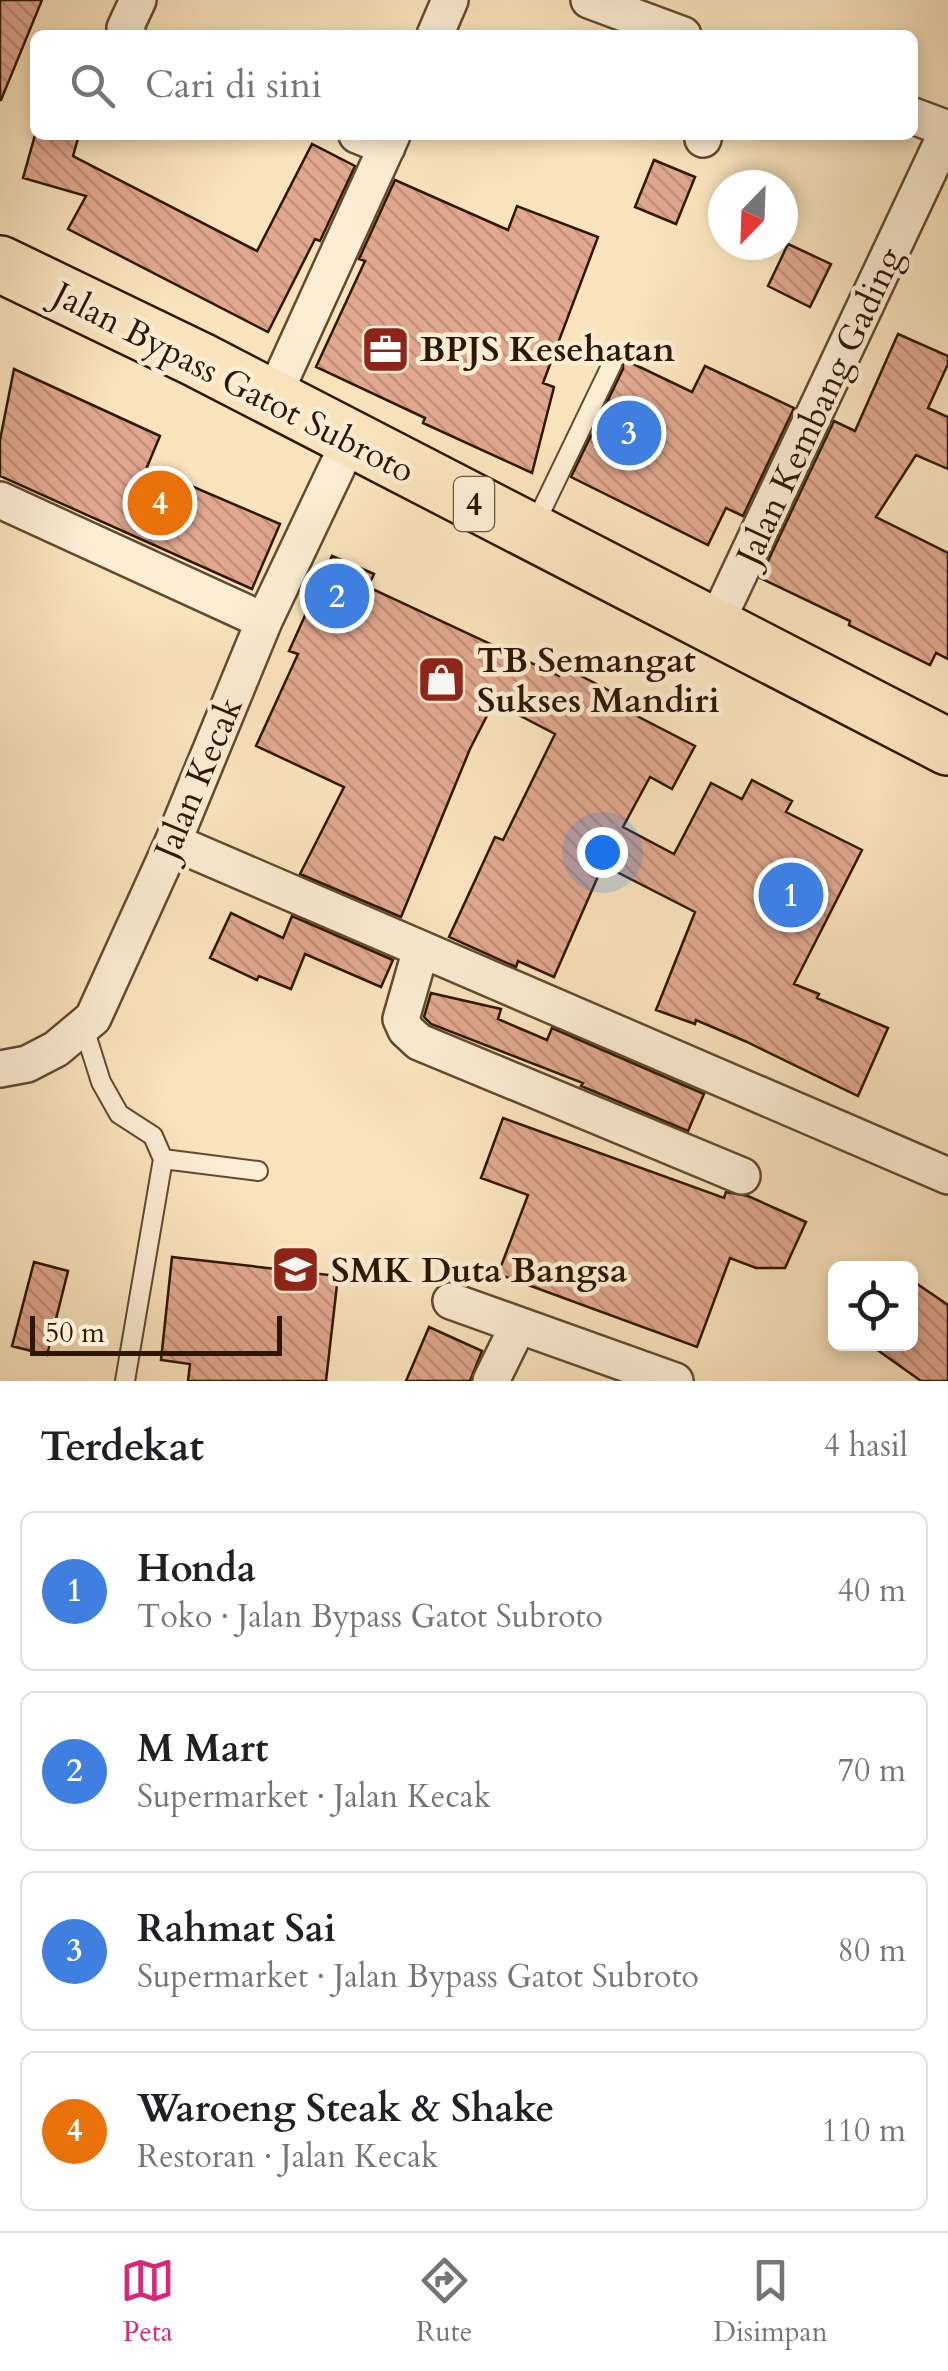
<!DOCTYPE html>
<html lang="id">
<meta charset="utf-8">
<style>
body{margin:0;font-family:Cardo,serif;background:#f2f2f2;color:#202124}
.controls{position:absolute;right:30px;bottom:30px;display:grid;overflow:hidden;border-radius:15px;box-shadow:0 5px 15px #0003}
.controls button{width:90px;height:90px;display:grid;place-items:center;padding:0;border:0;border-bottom:2px solid #e0e0e0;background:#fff;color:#202124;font:50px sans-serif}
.compass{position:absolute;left:708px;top:170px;width:90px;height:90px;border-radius:50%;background:#fff;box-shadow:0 5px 15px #0003;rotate:203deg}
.scale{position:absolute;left:30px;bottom:25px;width:252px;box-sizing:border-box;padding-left:10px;border:5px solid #2e1700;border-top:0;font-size:28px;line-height:35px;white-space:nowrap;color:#2e1700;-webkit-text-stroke:8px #fcedd4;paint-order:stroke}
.you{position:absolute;left:602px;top:852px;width:35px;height:35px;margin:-25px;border:8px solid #fff;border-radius:50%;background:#1a73e8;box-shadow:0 0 0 15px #1a73e833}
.badge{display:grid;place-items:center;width:65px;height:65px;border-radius:50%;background:#db2777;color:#fff;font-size:32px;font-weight:700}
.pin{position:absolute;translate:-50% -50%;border:5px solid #fff;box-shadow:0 2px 10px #0006}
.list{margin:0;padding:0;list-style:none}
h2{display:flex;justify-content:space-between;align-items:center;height:130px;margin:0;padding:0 40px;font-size:42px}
h2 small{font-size:32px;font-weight:400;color:#757577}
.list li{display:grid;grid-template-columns:65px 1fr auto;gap:30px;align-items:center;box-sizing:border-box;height:160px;margin:0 20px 20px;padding:0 20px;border:2px solid #e0e0e0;border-radius:15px}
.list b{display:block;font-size:38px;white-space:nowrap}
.list p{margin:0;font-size:32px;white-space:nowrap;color:#757577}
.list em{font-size:32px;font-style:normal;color:#757577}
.icon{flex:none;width:55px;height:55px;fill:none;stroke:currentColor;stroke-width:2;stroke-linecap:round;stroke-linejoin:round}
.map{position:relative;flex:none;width:948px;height:1381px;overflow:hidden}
.search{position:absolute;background:#fff;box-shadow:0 5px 15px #0003;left:30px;right:30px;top:30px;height:110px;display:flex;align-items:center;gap:25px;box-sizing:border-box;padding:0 35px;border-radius:15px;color:#757577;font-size:38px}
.sheet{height:850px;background:#fff}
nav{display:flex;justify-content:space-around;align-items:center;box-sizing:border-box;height:140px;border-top:2px solid #e0e0e0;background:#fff;font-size:28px;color:#757577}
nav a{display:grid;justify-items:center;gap:5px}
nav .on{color:#db2777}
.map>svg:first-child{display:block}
.building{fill:url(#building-back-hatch);stroke:#2e1700;stroke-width:2.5}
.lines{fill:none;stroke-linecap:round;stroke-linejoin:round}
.service-casing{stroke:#614a2f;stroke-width:22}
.minor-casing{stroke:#614a2f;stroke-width:40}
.trunk-casing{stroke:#2e1700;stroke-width:60}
.service{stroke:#fcedd4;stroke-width:18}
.minor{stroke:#fcedd4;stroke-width:35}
.trunk{stroke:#fae4bd;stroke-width:55}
.labels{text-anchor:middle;stroke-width:9;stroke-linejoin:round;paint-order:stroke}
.shield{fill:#fcedd4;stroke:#6c5740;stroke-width:2.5}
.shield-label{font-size:32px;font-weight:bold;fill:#2e1700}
.poi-label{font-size:35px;font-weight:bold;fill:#2e1700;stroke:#fcedd4;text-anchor:start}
.street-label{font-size:35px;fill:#2e1700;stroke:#fcedd4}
</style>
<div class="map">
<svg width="948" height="1381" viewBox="0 0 948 1381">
<defs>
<pattern id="building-back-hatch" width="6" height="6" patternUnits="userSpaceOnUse" patternTransform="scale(2.5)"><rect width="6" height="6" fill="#e1a88f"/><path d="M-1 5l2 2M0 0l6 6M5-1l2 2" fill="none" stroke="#c1907a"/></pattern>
</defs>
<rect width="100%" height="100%" fill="#fae4bd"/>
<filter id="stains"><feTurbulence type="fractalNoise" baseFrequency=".002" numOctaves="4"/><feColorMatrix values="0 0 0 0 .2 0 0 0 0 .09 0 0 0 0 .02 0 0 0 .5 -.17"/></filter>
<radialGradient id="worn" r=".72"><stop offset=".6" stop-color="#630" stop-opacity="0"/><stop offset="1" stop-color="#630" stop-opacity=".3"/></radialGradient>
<!-- building -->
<path class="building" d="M0 0H42L1 100H0Z
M35 135H79L73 156 257 251 312 144 355 166 320 241 315 239 268 332 68 229 86 196 23 178Z
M654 160 695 177 676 224 635 207Z
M395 180 508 230 517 206 598 237 543 383 554 387 532 473 423 423 425 418 316 367 365 261 359 259Z
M788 244 831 264 810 307 768 286Z
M898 334 948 356V364L928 408 948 417V469L916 455 876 517 948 553V659L936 653 930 665 849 625 850 621 760 578 834 421 855 431Z
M623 359 692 392 705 366 794 408 743 516 726 508 708 545 571 477 623 369Z
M14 369 160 436 147 467 280 524 252 589 0 476V440Z
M332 556 374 574 368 587 559 676 564 667 642 708 637 716 695 746 672 789 650 777 623 827 674 854 711 783 742 799 752 780 792 801 786 812 862 850 794 984 819 994 817 998 888 1028 858 1096 747 1042 696 1020 695 1024 656 1010 695 912 603 865 554 977 518 961 516 967 449 937 495 837 503 840 555 734 494 702 470 749 401 917 300 874 344 787 256 746 298 654 289 651Z
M231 913 283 938 292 916 393 960 381 987 305 954 291 989 259 976 257 980 210 958Z
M431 993 501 1009 498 1019 547 1040 552 1028 704 1094 688 1131 581 1086 583 1083 431 1024 424 1017Z
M503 1118 724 1198 726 1192 748 1196 806 1222 785 1268H756L730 1258 697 1347 498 1274 528 1195 481 1178Z
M172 1257 338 1276 326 1381H188L190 1364 161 1360Z
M34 1262 68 1271 47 1355 12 1346Z
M910 1279 948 1305V1381H921L869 1344H910Z
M429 1327 482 1351 470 1381H406Z"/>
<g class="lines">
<defs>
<path id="service" d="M533 528 612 364
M84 1028 101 1082 119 1114 153 1136 163 1159 125 1381
M163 1159 258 1171"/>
<path id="minor" d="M589 0 683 35
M128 35 125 28 138 0
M435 35 450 0
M913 116 948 129
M357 135 387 147
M703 139 704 135
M272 399 392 135
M0 500 264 621
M714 627 948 130
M173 842 948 1176
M421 949 401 1019 406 1030 419 1042 742 1176
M0 1069 27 1064 56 1049 93 1018 173 842 264 621 350 440
M451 1301 675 1381
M491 1381 518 1326"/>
<path id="trunk" d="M0 264 199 360 948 747"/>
</defs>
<!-- service casing -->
<use href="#service" class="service-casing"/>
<!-- minor casing -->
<use href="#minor" class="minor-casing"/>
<!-- trunk casing -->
<use href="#trunk" class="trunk-casing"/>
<!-- service -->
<use href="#service" class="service"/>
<!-- minor -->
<use href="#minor" class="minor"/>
<!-- trunk -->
<use href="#trunk" class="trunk"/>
</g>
<!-- icons -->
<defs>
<symbol id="office-square" viewBox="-11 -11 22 22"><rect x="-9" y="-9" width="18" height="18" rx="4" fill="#8f2418" stroke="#fcedd4"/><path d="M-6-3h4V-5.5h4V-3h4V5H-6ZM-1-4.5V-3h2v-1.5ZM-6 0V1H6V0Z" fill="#fff"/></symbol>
<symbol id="shop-square" viewBox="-11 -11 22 22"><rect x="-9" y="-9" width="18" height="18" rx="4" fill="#8f2418" stroke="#fcedd4"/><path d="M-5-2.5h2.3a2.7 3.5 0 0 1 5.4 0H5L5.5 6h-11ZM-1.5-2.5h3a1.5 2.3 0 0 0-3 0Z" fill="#fff"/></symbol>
<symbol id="school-square" viewBox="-11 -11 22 22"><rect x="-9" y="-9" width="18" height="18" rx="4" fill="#8f2418" stroke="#fcedd4"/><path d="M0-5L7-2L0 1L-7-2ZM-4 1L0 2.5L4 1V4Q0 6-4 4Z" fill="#fff"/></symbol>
</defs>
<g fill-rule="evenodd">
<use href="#office-square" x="358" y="322" width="55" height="55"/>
<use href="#shop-square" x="414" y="652" width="55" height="55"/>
<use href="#school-square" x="268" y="1242" width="55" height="55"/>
</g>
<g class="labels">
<!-- shield labels -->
<rect class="shield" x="454" y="477" width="40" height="54" rx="8"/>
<g class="shield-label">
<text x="474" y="515">4</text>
</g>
<!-- poi labels -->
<g class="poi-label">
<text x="420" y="361">BPJS Kesehatan</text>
<text x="477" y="672">TB Semangat<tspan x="477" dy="40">Sukses Mandiri</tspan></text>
<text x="331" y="1282">SMK Duta Bangsa</text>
</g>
<!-- street labels -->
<g class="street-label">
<text transform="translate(234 382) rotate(27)" y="12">Jalan Bypass Gatot Subroto</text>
<text transform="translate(819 406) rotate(-65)" y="12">Jalan Kembang Gading</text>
<text transform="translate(198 778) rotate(-67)" y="12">Jalan Kecak</text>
</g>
</g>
<rect width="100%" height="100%" filter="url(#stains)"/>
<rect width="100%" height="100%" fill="url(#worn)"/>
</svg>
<div class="controls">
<button><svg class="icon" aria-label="locate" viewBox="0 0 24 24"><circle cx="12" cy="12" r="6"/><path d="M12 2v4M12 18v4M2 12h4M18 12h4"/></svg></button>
</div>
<svg class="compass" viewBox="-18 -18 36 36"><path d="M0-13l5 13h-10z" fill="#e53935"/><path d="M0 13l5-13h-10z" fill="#757577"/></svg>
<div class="scale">50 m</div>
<div class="you"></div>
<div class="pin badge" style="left:791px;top:895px;background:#3f7fe0">1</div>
<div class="pin badge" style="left:337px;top:596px;background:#3f7fe0">2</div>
<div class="pin badge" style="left:629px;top:433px;background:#3f7fe0">3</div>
<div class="pin badge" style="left:160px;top:503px;background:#e8710a">4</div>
<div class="search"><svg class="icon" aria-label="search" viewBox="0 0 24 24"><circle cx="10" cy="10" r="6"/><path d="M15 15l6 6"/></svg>Cari di sini</div>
</div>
<section class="sheet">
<h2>Terdekat<small>4 hasil</small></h2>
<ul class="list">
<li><span class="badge" style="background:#3f7fe0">1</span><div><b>Honda</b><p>Toko · Jalan Bypass Gatot Subroto</p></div><em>40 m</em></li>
<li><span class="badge" style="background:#3f7fe0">2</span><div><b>M Mart</b><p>Supermarket · Jalan Kecak</p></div><em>70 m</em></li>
<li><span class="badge" style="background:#3f7fe0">3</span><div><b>Rahmat Sai</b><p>Supermarket · Jalan Bypass Gatot Subroto</p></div><em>80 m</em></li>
<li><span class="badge" style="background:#e8710a">4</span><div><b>Waroeng Steak &amp; Shake</b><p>Restoran · Jalan Kecak</p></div><em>110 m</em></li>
</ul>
</section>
<nav>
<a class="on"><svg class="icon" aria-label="map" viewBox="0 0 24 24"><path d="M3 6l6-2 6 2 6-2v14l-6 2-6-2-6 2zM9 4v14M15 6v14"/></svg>Peta</a>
<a><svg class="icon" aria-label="directions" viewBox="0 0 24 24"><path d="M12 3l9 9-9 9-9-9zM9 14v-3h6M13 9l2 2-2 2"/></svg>Rute</a>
<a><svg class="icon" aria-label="saved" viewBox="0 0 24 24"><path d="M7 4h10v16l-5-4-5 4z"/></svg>Disimpan</a>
</nav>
